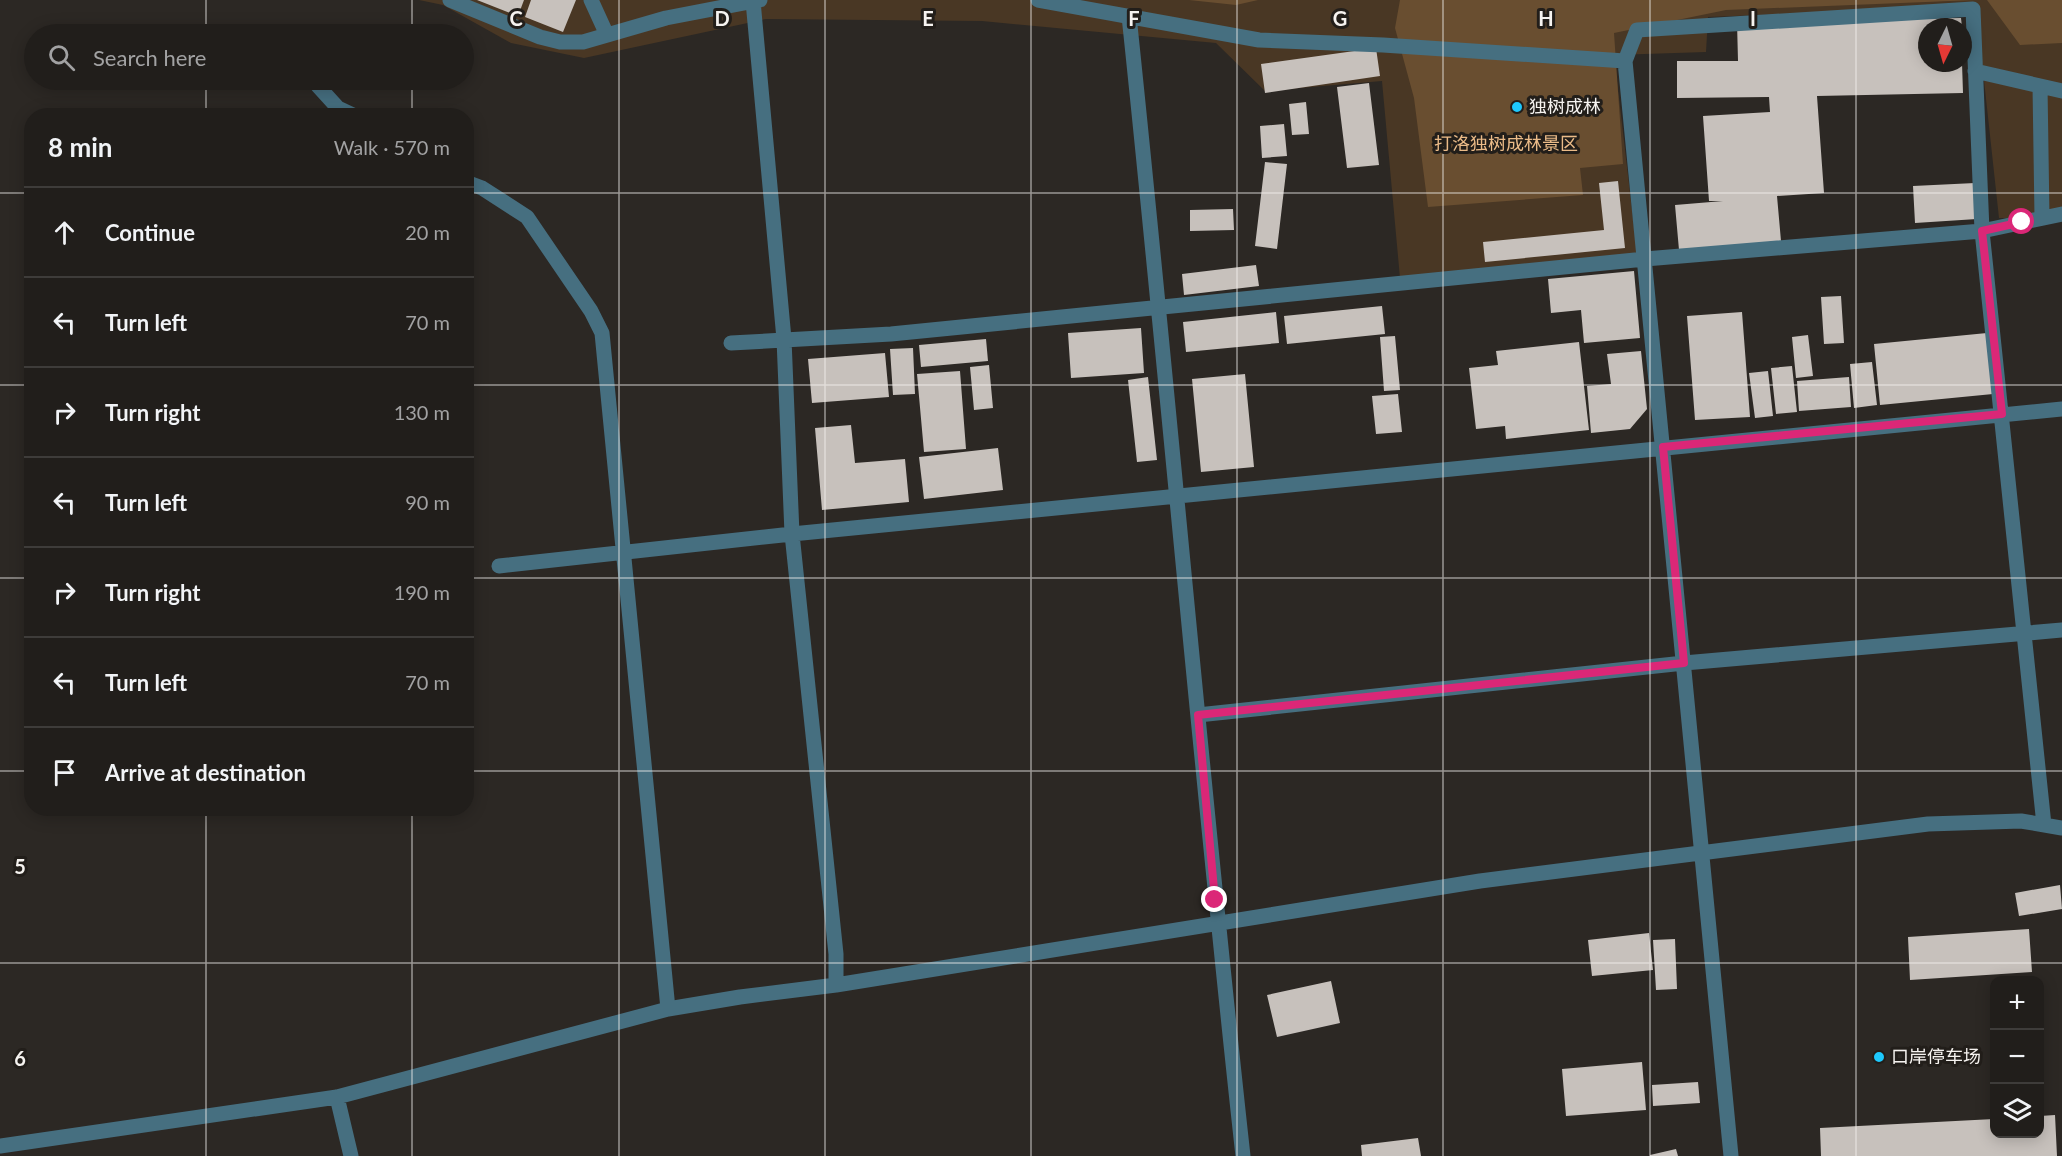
<!DOCTYPE html>
<meta charset="utf-8">
<style>
body{margin:0;font-family:Lato,"Noto Sans SC",sans-serif;background:#2d2b28;color:#f1f3f6}
.controls{position:absolute;right:18px;bottom:18px;display:grid;overflow:hidden;border-radius:12px;box-shadow:0 3px 15px #0003}
.controls button{width:54px;height:54px;display:grid;place-items:center;padding:0;border:0;border-bottom:2px solid #3e3c3a;background:#211e1b;color:#f1f3f6;font:30px sans-serif}
.compass{position:absolute;left:1918px;top:18px;width:54px;height:54px;border-radius:50%;background:#211e1b;box-shadow:0 3px 15px #0003;rotate:185deg}
.stop{position:absolute;width:18px;height:18px;margin:-14px;border:4px solid #db2777;border-radius:50%;background:#fff}
.stop.end{background:#db2777;border-color:#fff;box-shadow:0 2px 6px #0008}
.list{margin:0;padding:0;list-style:none}
h2{display:flex;justify-content:space-between;align-items:center;height:78px;margin:0;padding:0 24px;font-size:26px}
h2 small{font-size:20px;font-weight:400;color:#a2a2a3}
.list li{display:grid;grid-template-columns:39px 1fr auto;gap:18px;align-items:center;box-sizing:border-box;height:90px;padding:0 24px;border-top:2px solid #3e3c3a}
.list b{display:block;font-size:22px;white-space:nowrap}
.list em{font-size:20px;font-style:normal;color:#a2a2a3}
.icon{flex:none;width:33px;height:33px;fill:none;stroke:currentColor;stroke-width:2;stroke-linecap:round;stroke-linejoin:round}
.map{position:relative;flex:none;width:2062px;height:1156px;overflow:hidden}
.search{position:absolute;background:#211e1b;box-shadow:0 3px 15px #0003;left:24px;top:24px;width:450px;height:66px;display:flex;align-items:center;gap:15px;box-sizing:border-box;padding:0 21px;border-radius:33px;color:#a2a2a3;font-size:22px}
.panel{position:absolute;background:#211e1b;box-shadow:0 3px 15px #0003;left:24px;top:108px;width:450px;height:708px;border-radius:24px}
.map>svg:first-child{display:block}
.green{fill:#493724}
.forest{fill:#694e30}
.building{fill:#c7c1bc}
.lines{fill:none;stroke-linecap:round;stroke-linejoin:round}
.minor{stroke:#466f80;stroke-width:15}
.route{stroke:#db2777;stroke-width:8}
.grid{fill:none;stroke:#f6f3f0;stroke-width:1.5;stroke-opacity:0.55}
.poi-dot{fill:#1ec9fd;stroke:#221e1a;stroke-width:2}
.labels{text-anchor:middle;stroke-width:6;stroke-linejoin:round;paint-order:stroke}
.poi-label{font-size:18px;fill:#f6f3f0;stroke:#221e1a;text-anchor:start}
.park-label{font-size:18px;fill:#ebbb88;stroke:#221e1a}
.grid-label{font-size:20px;text-anchor:middle;font-weight:bold;fill:#f6f3f0;stroke:#221e1a;stroke-width:6;stroke-linejoin:round;paint-order:stroke}
</style>
<div class="map">
<svg width="2062" height="1156" viewBox="0 0 2062 1156">
<rect width="100%" height="100%" fill="#2c2824"/>
<!-- green -->
<path class="green" d="M419 0H2062V218H1999L1976 7 1708 17 1706 52 1614 55 1637 253 1400 278 1382 81 1265 91 1216 43 982 21 766 19 584 58 511 43 443 5Z"/>
<!-- forest -->
<path class="forest" d="M1189 0H1258L1236 5Z
M1400 0H1975L1726 10 1614 33 1623 164 1580 168 1583 195 1428 207 1414 98 1395 28Z
M1987 0H2062V43L2020 45Z"/>
<!-- building -->
<path class="building" d="M477 0H524L518 16Z
M531 0H576L563 32 525 17Z
M1961 18 1962 27H1927V63H1962L1963 93 1817 96 1824 193 1777 196 1781 241 1679 250 1675 205 1723 201H1709L1703 116 1770 112 1769 97 1677 98V61H1738L1737 22Z
M1376 48 1380 76 1265 93 1261 64Z
M1369 83 1379 165 1347 168 1337 87Z
M1306 102 1309 134 1292 135 1289 104Z
M1284 124 1287 156 1262 158 1260 126Z
M1265 162 1287 164 1277 249 1255 246Z
M1618 181 1625 248 1485 262 1483 242 1604 230 1599 183Z
M1975 183 1977 219 1915 223 1913 186Z
M1233 209 1234 230 1190 231V210Z
M1256 265 1259 286 1184 295 1182 274Z
M1634 271 1640 338 1584 343 1581 310 1551 313 1548 279Z
M1841 296 1844 343 1824 344 1821 297Z
M1382 306 1385 334 1287 344 1284 316Z
M1276 312 1279 343 1186 352 1183 322Z
M1742 312 1750 417 1695 420 1687 316Z
M1141 328 1144 373 1071 378 1068 333Z
M1987 333 1993 394 1880 405 1874 344Z
M1808 335 1813 376 1796 378 1792 337Z
M1395 336 1400 390 1384 391 1380 337Z
M986 339 988 361 921 367 919 345Z
M1579 342 1589 430 1506 439 1505 426 1476 429 1469 368 1498 365 1496 351Z
M913 348 915 394 893 395 890 349Z
M1641 351 1647 409 1630 429 1591 433 1587 386 1611 384 1607 354Z
M885 353 889 397 812 403 808 359Z
M1872 362 1877 405 1854 408 1850 364Z
M989 365 993 408 974 410 970 367Z
M1792 366 1797 412 1776 414 1771 368Z
M960 371 966 449 924 452 917 374Z
M1768 371 1773 416 1755 418 1749 373Z
M1245 374 1254 467 1201 472 1192 379Z
M1148 377 1157 460 1137 462 1128 380Z
M1849 377 1851 407 1799 411 1797 381Z
M1398 394 1402 432 1376 434 1372 396Z
M851 425 855 463 905 459 909 502 822 510 815 428Z
M998 448 1003 490 924 499 919 457Z
M2060 885 2062 909 2019 916 2015 893Z
M2029 929 2032 972 1910 980 1908 937Z
M1649 933 1653 970 1592 976 1588 940Z
M1675 939 1677 989 1656 990 1653 940Z
M1331 981 1340 1023 1277 1037 1267 995Z
M1642 1062 1646 1110 1566 1116 1562 1069Z
M1698 1082 1700 1103 1653 1106 1652 1085Z
M2055 1115 2057 1156H1821L1820 1128 1994 1119V1134H2040V1116Z
M1418 1138 1421 1156H1362L1361 1145Z
M1676 1149 1678 1156H1650V1155Z"/>
<g class="lines">
<!-- minor -->
<path class="minor" d="M450 0 540 37 560 42H583L666 18 760 0
M591 0 607 35
M1038 0 1259 40 1383 45 1625 61
M753 1 784 339 792 534 836 954V985
M1129 16C1169 396 1201 776 1243 1156
M1975 71 2062 91
M318 86 338 108 355 116
M2040 86 2042 218
M466 182 482 188 527 217 591 311 602 333 668 1009
M731 343 891 334 1645 259 1982 231 2062 214
M499 566 792 534 2062 409
M1198 715 1684 663 2062 630
M337 1097 351 1156
M0 1146 337 1097 668 1009 740 997 836 985 1480 881 1928 824 2021 821 2062 828
M1731 1156 1625 61 1637 30 1973 9 1982 231 2044 825"/>
</g>
<g class="lines">
<!-- route -->
<path class="route" d="M1215 900 1198 715 1684 663 1663 447 2002 414 1982 231 2022 222"/>
</g>
<!-- grid -->
<path class="grid" d="M206 0V34M412 0V34M619 0V1156M825 0V1156M1031 0V1156M1237 0V1156M1443 0V1156M1650 0V1156M1856 0V1156M206 80V116M412 80V116M0 193H32M466 193H2062M0 385H32M466 385H2062M0 578H32M466 578H2062M0 771H32M466 771H2062M206 808V1156M412 808V1156M0 963H2062"/>
<!-- markers -->
<g class="poi-dot">
<circle cx="1517" cy="107" r="6"/>
<circle cx="1879" cy="1057" r="6"/>
</g>
<g class="labels">
<!-- poi labels -->
<g class="poi-label">
<text x="1529" y="113">独树成林</text>
<text x="1891" y="1063">口岸停车场</text>
</g>
<!-- park labels -->
<g class="park-label">
<text x="1506" y="150">打洛独树成林景区</text>
</g>
</g>
<g class="grid-label">
<text x="516" y="26">C</text>
<text x="722" y="26">D</text>
<text x="928" y="26">E</text>
<text x="1134" y="26">F</text>
<text x="1340" y="26">G</text>
<text x="1546" y="26">H</text>
<text x="1753" y="26">I</text>
<text x="20" y="874">5</text>
<text x="20" y="1066">6</text>
</g>
</svg>
<div class="controls">
<button>+</button>
<button>−</button>
<button><svg class="icon" aria-label="layers" viewBox="0 0 24 24"><path d="M12 4l9 5-9 5-9-5zM3 14l9 5 9-5"/></svg></button>
</div>
<svg class="compass" viewBox="-18 -18 36 36"><path d="M0-13l5 13h-10z" fill="#e53935"/><path d="M0 13l5-13h-10z" fill="#a2a2a3"/></svg>
<div class="stop" style="left:2022px;top:222px"></div>
<div class="stop end" style="left:1215px;top:900px"></div>
<div class="search"><svg class="icon" aria-label="search" viewBox="0 0 24 24"><circle cx="10" cy="10" r="6"/><path d="M15 15l6 6"/></svg>Search here</div>
<section class="panel">
<h2>8 min<small>Walk · 570 m</small></h2>
<ul class="list">
<li><svg class="icon" aria-label="ahead" viewBox="0 0 24 24"><path d="M12 20V5M6 11l6-6 6 6"/></svg><div><b>Continue</b></div><em>20 m</em></li>
<li><svg class="icon" aria-label="left" viewBox="0 0 24 24"><path d="M17 20v-9H6M10 6l-5 5 5 5"/></svg><div><b>Turn left</b></div><em>70 m</em></li>
<li><svg class="icon" aria-label="right" viewBox="0 0 24 24"><path d="M7 20v-9h11M14 6l5 5-5 5"/></svg><div><b>Turn right</b></div><em>130 m</em></li>
<li><svg class="icon" aria-label="left" viewBox="0 0 24 24"><path d="M17 20v-9H6M10 6l-5 5 5 5"/></svg><div><b>Turn left</b></div><em>90 m</em></li>
<li><svg class="icon" aria-label="right" viewBox="0 0 24 24"><path d="M7 20v-9h11M14 6l5 5-5 5"/></svg><div><b>Turn right</b></div><em>190 m</em></li>
<li><svg class="icon" aria-label="left" viewBox="0 0 24 24"><path d="M17 20v-9H6M10 6l-5 5 5 5"/></svg><div><b>Turn left</b></div><em>70 m</em></li>
<li><svg class="icon" aria-label="arrive" viewBox="0 0 24 24"><path d="M6 21V4h12l-3 4 3 4H6"/></svg><div><b>Arrive at destination</b></div></li>
</ul>
</section>
</div>
